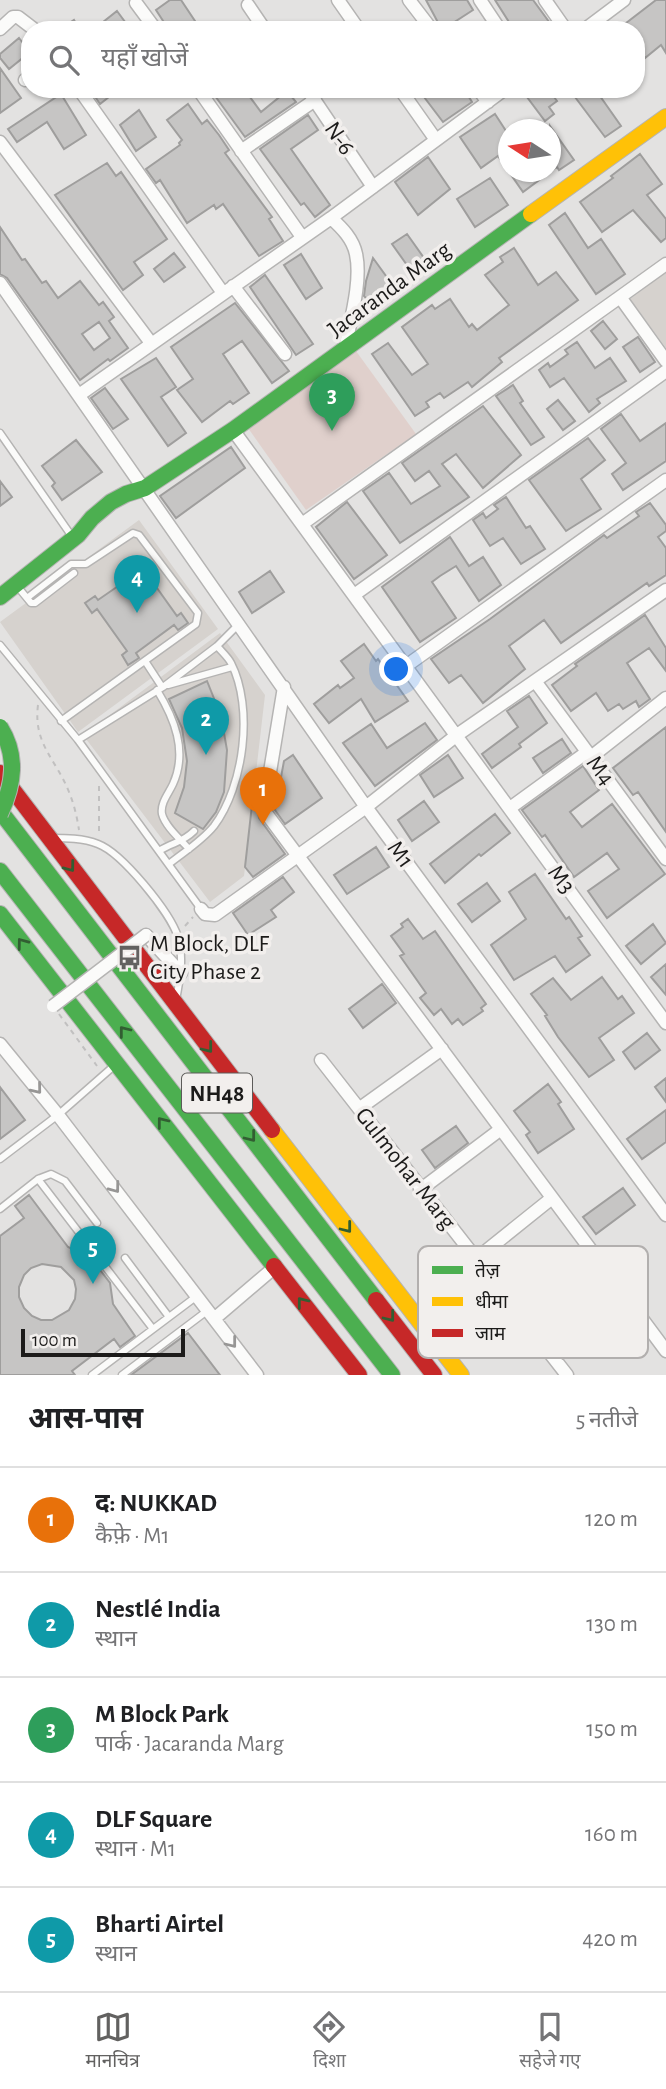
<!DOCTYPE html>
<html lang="hi">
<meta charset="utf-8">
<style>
body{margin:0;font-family:"Alegreya Sans","Noto Sans Devanagari",sans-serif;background:#f6f6f6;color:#202124}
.compass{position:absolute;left:498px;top:119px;width:63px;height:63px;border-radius:50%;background:#fff;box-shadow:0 2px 5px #0004;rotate:282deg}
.scale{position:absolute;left:21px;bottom:18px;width:164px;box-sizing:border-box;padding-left:7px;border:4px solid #1c1b1a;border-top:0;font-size:19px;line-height:24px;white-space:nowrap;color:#1c1b1a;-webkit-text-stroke:5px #f2efed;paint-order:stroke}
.you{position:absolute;left:397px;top:670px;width:24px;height:24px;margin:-18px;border:5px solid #fff;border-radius:50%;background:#1a73e8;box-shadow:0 0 0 10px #1a73e833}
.badge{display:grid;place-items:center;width:46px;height:46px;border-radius:50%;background:#626160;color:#fff;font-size:23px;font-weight:700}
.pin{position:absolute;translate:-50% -58px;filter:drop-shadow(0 2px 4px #0008)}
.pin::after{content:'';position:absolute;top:37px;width:24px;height:21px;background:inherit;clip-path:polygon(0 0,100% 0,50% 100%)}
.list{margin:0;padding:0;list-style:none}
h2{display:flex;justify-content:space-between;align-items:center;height:91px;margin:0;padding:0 28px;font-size:30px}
h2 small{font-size:23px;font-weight:400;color:#757577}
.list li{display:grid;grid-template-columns:46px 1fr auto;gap:21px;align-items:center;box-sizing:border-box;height:105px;padding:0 28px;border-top:2px solid #e0e0e0}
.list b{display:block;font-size:26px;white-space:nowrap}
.list p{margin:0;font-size:23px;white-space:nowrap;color:#757577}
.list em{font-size:23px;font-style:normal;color:#757577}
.icon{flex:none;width:38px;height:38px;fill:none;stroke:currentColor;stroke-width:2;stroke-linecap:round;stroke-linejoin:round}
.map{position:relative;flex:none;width:666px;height:1375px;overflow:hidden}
.search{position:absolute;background:#fff;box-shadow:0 2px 5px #0004;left:21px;right:21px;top:21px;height:77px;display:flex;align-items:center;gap:18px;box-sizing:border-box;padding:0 24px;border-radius:28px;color:#757577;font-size:26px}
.sheet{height:616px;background:#fff}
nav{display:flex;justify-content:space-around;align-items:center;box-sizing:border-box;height:98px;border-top:2px solid #e0e0e0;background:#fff;font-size:19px;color:#757577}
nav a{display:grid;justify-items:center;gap:4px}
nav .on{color:#626160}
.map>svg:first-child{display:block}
.built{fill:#d6d2ce}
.green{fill:#e0d0cc}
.building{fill:#c6c5c4;stroke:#9f9e9d;stroke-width:2;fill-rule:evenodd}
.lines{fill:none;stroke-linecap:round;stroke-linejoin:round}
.lane-casing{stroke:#b5b4b3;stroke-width:9}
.street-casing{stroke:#b5b4b3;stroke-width:15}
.fast-casing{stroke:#b5b4b3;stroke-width:18}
.slow-casing{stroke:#b5b4b3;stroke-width:18}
.jam-casing{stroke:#b5b4b3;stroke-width:18}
.path{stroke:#c1c0c0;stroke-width:2;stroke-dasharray:5 5;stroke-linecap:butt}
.lane{stroke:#fbfbfa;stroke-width:6}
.street{stroke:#fbfbfa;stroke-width:12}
.fast{stroke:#4caf50;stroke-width:16}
.slow{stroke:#ffc107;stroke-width:16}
.jam{stroke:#c62828;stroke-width:16}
.street-bridge-casing{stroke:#b5b4b3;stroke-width:15;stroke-linecap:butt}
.fast-bridge-casing{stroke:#b5b4b3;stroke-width:18;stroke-linecap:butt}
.street-bridge{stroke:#fbfbfa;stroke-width:12}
.fast-bridge{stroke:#4caf50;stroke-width:16}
.oneway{stroke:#325e32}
.oneway2{stroke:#979695}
.labels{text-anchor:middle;stroke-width:7;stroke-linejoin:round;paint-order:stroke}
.shield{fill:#f2efed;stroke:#5c5b59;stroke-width:2}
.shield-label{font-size:23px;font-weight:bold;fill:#1c1b1a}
.street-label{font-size:24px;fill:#1c1b1a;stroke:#f2efed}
.poi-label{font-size:24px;fill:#1c1b1a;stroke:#f2efed;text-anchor:start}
.key{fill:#f2efed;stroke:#b2afae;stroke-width:2}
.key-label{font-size:19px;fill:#1c1b1a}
</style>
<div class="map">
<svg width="666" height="1375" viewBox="0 0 666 1375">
<rect width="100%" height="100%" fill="#e3e2e1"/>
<!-- built -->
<path class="built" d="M666 272V348L630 299Z
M139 520 218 629 78 732 0 622Z
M220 633 265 695 244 876 210 902 83 735Z"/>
<!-- green -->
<path class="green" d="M356 351 416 434 306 510 248 428Z"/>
<!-- building -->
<path class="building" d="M170 0H181L201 30H169L156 10Z
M426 0H467L473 10 442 30Z
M495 0H533L555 30H514Z
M656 0H666V53L661 45 645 58 636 47V30H617Z
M117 11 131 30H93Z
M74 20 80 30H59Z
M19 38 30 52 9 69 0 58V54Z
M0 68 21 98 0 113Z
M101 89H119L100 104 94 95Z
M210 89H244L261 112 287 91 296 102 245 137Z
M418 89H464L472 102 443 122Z
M521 89H548L557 101 549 107 554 114 545 121Z
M569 89H595L621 126 605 137Z
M61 94 86 135 64 149 47 122 17 142 8 129Z
M188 104 202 124 207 120 219 135 229 150 225 153 272 217 269 219 283 241 259 256 223 204 216 209 214 205 187 223 160 180 156 183 146 169 180 145 179 143 182 140 167 120Z
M139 110 156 137 136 151 120 125Z
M495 114 508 134V172H550L523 192 498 156 481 168 460 137Z
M308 115 318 130 291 149 330 205 315 217 304 203 301 205 260 149Z
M550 126 574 160 559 170 557 167 550 171Z
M640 154 662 184 647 195 666 219V238L661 242 633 210 602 232 580 202 613 178 611 176Z
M428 157 450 189 418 215 395 182Z
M107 163 116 176 121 172 167 239 134 262 143 275 123 290 55 195Z
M490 178 508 205 475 227 457 199Z
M565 213 588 248 601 239 625 274 596 294 549 225Z
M0 227 22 260 25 259 42 283 46 281 58 298 80 281 99 305 103 302 114 317 109 321 128 348 110 361 108 359 80 380 7 278 0 274ZM99 322 110 338 94 350 82 334Z
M407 234 429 265 414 275 392 244Z
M514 248 538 285 556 272 578 300 499 358 502 362 472 387 468 382 444 398 440 393 426 402 429 407 415 416 372 354 388 343 412 375 428 364 402 327 432 305 435 309 450 299 469 327 472 324 477 330 509 305 485 275 503 262 500 257Z
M174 253 185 267 164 282 154 269Z
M301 254 322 288 306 299 284 265Z
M373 258 394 287 371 304 364 296 366 281Z
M265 275 313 344 296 355 250 287Z
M235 303 289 371 272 383 242 341 223 354 249 393 233 404 230 401 202 422 177 390 193 379 171 347Z
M603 321 617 339 605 349 591 331Z
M638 337 655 362 640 372 623 347Z
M577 342 595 368 610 358 626 381 597 399 600 403 589 412 564 378 550 387 539 370 548 363 550 367 568 354 565 350Z
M156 358 176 387 161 397 186 433 168 446 121 379Z
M513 385 523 401 520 403 544 437 531 445 496 396Z
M105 388 128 419 113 429 91 398Z
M558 400 575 421 563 430 547 409Z
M483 406 521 455 483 488 456 454 442 464 469 497 400 543 363 491 389 473 411 504 440 486 429 471 415 481 402 463Z
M621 414 640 441 666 423V461L623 490 612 474 626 463 601 429Z
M588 438 605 460 581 479 601 509 566 531 529 480Z
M76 440 102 472 62 500 52 486 55 483 42 466Z
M231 447 245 468 176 518 160 496Z
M0 481 12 497 0 506Z
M506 497 526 528 530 526 545 549 521 564 503 538 490 546 473 520 483 513 486 518 498 509 494 505Z
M347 502 387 555 354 579 316 527Z
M650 503 666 525V531L658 537 666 548V575L649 586 647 583 561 643 544 620 509 646 525 669 483 703 461 675 449 683 431 659 490 619 604 535 607 538 639 516 636 512Z
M450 537 469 566 483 557 501 585 479 601 456 566 440 576 432 582 456 618 420 642 382 587Z
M145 561 151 571 147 574 177 616 181 613 188 623 178 630 174 625 136 653 139 658 128 665 122 655 127 651 97 609 92 613 85 603 95 596 98 600 137 573 134 568Z
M270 571 284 592 252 613 239 592Z
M645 615 666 648V671L649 648 627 663 650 699 639 707 636 701 623 709 619 704 608 711 596 693 571 711 552 685 577 666 575 664Z
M364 644 376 661 378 659 408 701 375 722 361 699 329 723 314 704 338 685 340 688 354 678 341 661Z
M207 681 221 716 227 750 224 792 216 812 203 829 175 813 184 787 187 761 182 728 169 699Z
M529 696 547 723 519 744 521 747 492 768 482 754 518 727 507 711Z
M425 723 437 740 375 786 343 743 371 724 387 748Z
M666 727V832L638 792 633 795 613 768Z
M562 739 571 753 543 773 533 758Z
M293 755 322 798 285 824 275 810 284 761Z
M448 755 463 778 434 797 420 775Z
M583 766 599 790 570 812 582 827 612 804 665 874 607 918 588 891 619 869 607 853 574 877 545 835 542 837 522 810Z
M253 796 256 800 259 818 285 854 253 877 245 867Z
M424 801 439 822 412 841 398 820Z
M495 814 510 833 481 856 479 854 445 883 430 864Z
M376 847 389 867 347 894 334 875Z
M535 874 566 919 569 917 582 936 578 938 590 955 566 972 555 956 514 980 491 945 526 919 509 892Z
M283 877 294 892 271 910 276 917 248 935 233 913Z
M487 883 500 901 472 922 458 904Z
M408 919 423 939 435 931 486 1004 481 1008 483 1011 463 1025 458 1019 452 1024 441 1009 434 1015 420 998 426 993 400 956 404 954 391 936 403 927 401 924Z
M653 924 666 943 641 964 626 946Z
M666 964V995L651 977Z
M602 977 618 999 622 996 634 1013 599 1038 614 1060 589 1077 558 1037 545 1016 547 1015 531 994 553 978 571 1000Z
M382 984 396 1003 363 1028 349 1009Z
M647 1033 660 1050 635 1069 623 1052Z
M666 1078V1102L655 1087Z
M548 1084 561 1102 558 1104 574 1129 538 1153 526 1135 530 1132 514 1111Z
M0 1087 25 1120 0 1139Z
M666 1110V1142L642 1159 627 1139Z
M456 1126 468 1143 435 1168 422 1150Z
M623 1188 635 1205 596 1234 583 1217Z
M29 1195 68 1247 91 1258 110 1283 113 1304 135 1336 120 1347 114 1339 72 1371 75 1375H0V1236L24 1218 15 1206ZM42 1264 61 1267 74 1280 76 1289 75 1299 69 1310 52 1320H41L32 1316 24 1308 19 1297V1287L24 1275 31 1268Z
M188 1333 220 1375H131Z"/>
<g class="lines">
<defs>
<path id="lane" d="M0 433 73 538
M17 586 31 603H35L74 573
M27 598 71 564H86L133 533 139 535 198 613 196 624 61 721
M0 645 78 740 201 909
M217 646 238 625
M145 661 162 687
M168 685 232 667
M157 690C174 718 188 751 173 784 169 793 160 803 162 814 165 826 180 839 189 849
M78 740 163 687 217 646C222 652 228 657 231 663 254 708 244 786 214 826 202 841 184 852 169 864
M50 838C66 838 83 838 98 844 122 853 170 912 178 937 184 958 180 979 176 1000
M159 851C173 842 182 843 194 831
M0 1159 58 1115 115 1065
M38 1179 153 1329
M0 1209 38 1179 51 1174 65 1181 97 1223
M125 1258 169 1317
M92 1375 197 1296
M122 1375 207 1311"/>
<path id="street" d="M338 0 359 30
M409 0 432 30
M480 0 500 30
M545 0 566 30
M136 3 156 30
M248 5 265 30
M0 29 13 17H18L35 30
M584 30 624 0
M25 80 30 77
M79 89 223 293
M198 89 302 237
M307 89 373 187
M400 89 436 140
M478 89 488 102
M0 142 151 343
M241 151 315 100
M331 218C342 228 353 239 356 254 362 281 350 322 345 349
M666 264 620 297 666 361
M0 283 366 807 666 1215
M233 286 285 354
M79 395 331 218 505 89
M233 430 666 1023
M302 524 620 297
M354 595 666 371
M406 666 666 480
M535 681 666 859
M284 687 265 802 266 813 666 1351
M591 757 666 698
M510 808 587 752
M201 909 205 914 215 915 366 807 457 735 666 590
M146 935 181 973
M0 1044 58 1115 257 1375
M321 1060 567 1375
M360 1108 442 1049
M420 1190 501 1129
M476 1259 552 1198
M214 1319 275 1267
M554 1358 628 1300"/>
<path id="fast" d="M0 597 78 535 92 518 111 502 126 494 145 488 233 430 531 214
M0 811 376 1300
M0 871 392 1375
M0 914 274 1266"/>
<path id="slow" d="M531 214 666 117
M272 1130 461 1375"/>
<path id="jam" d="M0 773 272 1130
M274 1266 359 1375
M376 1300 434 1375"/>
</defs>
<!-- lane casing -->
<use href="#lane" class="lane-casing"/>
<!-- street casing -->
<use href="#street" class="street-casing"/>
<!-- fast casing -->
<use href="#fast" class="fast-casing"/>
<!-- slow casing -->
<use href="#slow" class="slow-casing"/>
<!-- jam casing -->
<use href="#jam" class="jam-casing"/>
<!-- path -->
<path class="path" d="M38 705C33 744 56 759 69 792 74 804 77 817 79 830
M99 786V836
M185 926 193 917
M59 1014 97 1066"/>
<!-- lane -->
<use href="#lane" class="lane"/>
<!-- street -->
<use href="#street" class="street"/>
<!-- fast -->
<use href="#fast" class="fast"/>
<!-- slow -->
<use href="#slow" class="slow"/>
<!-- jam -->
<use href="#jam" class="jam"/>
<defs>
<path id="street-bridge" d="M53 1006 146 935"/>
<path id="fast-bridge" d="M0 727C18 756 14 784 0 814"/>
</defs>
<!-- street-bridge casing -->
<use href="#street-bridge" class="street-bridge-casing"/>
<!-- fast-bridge casing -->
<use href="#fast-bridge" class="fast-bridge-casing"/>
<!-- street-bridge -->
<use href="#street-bridge" class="street-bridge"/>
<!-- fast-bridge -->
<use href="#fast-bridge" class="fast-bridge"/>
</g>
<!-- one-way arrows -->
<defs><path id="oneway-chevron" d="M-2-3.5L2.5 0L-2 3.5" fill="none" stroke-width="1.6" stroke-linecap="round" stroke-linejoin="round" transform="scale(1.75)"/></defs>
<g class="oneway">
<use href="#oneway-chevron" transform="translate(70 867) rotate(53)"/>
<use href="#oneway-chevron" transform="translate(22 943) rotate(-127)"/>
<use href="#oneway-chevron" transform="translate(124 1031) rotate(-128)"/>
<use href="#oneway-chevron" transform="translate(208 1048) rotate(52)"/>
<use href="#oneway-chevron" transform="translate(162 1122) rotate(-128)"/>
<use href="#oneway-chevron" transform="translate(251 1137) rotate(52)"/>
<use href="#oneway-chevron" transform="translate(347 1228) rotate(52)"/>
<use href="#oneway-chevron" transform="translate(302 1302) rotate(-128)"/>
<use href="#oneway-chevron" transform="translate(390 1317) rotate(52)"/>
</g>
<g class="oneway2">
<use href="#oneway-chevron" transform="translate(37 1089) rotate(51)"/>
<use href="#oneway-chevron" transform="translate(115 1188) rotate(53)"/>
<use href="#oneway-chevron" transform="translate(232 1343) rotate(52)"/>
</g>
<!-- icons -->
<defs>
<symbol id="bus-bare" viewBox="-9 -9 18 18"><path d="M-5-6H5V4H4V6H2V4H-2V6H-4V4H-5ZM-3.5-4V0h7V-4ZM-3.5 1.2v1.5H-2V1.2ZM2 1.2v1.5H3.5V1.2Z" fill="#626160" stroke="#f2efed" stroke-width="2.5" paint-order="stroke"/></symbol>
</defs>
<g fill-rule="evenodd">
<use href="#bus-bare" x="112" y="940" width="35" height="35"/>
</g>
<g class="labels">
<!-- shield labels -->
<rect class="shield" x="182" y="1073.5" width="70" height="39" rx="5"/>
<g class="shield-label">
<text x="217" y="1101">NH48</text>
</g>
<!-- street labels -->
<g class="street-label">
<text transform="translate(340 138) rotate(56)" y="8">N-6</text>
<text transform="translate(389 289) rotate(-36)" y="8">Jacaranda Marg</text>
<text transform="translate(601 770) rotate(54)" y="8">M4</text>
<text transform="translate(401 854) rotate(54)" y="8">M1</text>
<text transform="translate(562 879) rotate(54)" y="8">M3</text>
<text transform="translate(406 1168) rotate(52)" y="8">Gulmohar Marg</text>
</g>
<!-- poi labels -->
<g class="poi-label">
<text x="150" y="951">M Block, DLF<tspan x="150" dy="28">City Phase 2</tspan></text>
</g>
</g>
<!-- legend -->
<rect x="418" y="1246" width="230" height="112" rx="10" class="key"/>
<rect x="432" y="1266" width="31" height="8" fill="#4caf50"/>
<rect x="432" y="1297" width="31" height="9" fill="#ffc107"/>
<rect x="432" y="1329" width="31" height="8" fill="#c62828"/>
<g class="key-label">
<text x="475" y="1277">तेज़</text>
<text x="475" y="1308">धीमा</text>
<text x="475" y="1340">जाम</text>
</g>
</svg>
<svg class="compass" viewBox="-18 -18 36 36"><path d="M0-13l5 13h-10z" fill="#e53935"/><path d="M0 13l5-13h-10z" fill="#757577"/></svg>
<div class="scale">100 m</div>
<div class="you"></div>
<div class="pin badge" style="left:263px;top:825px;background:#e8710a">1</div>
<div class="pin badge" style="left:206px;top:755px;background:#0f9aa8">2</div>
<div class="pin badge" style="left:332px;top:431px;background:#2e9e5b">3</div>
<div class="pin badge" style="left:137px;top:613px;background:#0f9aa8">4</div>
<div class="pin badge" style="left:93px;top:1284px;background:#0f9aa8">5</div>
<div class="search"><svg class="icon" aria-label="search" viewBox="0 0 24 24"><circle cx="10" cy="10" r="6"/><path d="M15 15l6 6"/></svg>यहाँ खोजें</div>
</div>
<section class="sheet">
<h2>आस-पास<small>5 नतीजे</small></h2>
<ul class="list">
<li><span class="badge" style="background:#e8710a">1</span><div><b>द: NUKKAD</b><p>कैफ़े · M1</p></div><em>120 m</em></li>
<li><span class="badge" style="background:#0f9aa8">2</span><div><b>Nestlé India</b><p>स्थान</p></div><em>130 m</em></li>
<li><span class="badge" style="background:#2e9e5b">3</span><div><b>M Block Park</b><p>पार्क · Jacaranda Marg</p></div><em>150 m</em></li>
<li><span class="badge" style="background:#0f9aa8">4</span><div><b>DLF Square</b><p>स्थान · M1</p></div><em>160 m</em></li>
<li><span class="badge" style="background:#0f9aa8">5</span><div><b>Bharti Airtel</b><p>स्थान</p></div><em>420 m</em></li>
</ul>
</section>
<nav>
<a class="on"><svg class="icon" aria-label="map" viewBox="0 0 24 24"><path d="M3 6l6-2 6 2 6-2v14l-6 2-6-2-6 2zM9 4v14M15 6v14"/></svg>मानचित्र</a>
<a><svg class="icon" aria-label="directions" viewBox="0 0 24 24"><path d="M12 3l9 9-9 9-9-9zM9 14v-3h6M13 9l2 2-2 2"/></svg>दिशा</a>
<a><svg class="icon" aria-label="saved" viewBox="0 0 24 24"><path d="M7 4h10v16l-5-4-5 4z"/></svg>सहेजे गए</a>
</nav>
